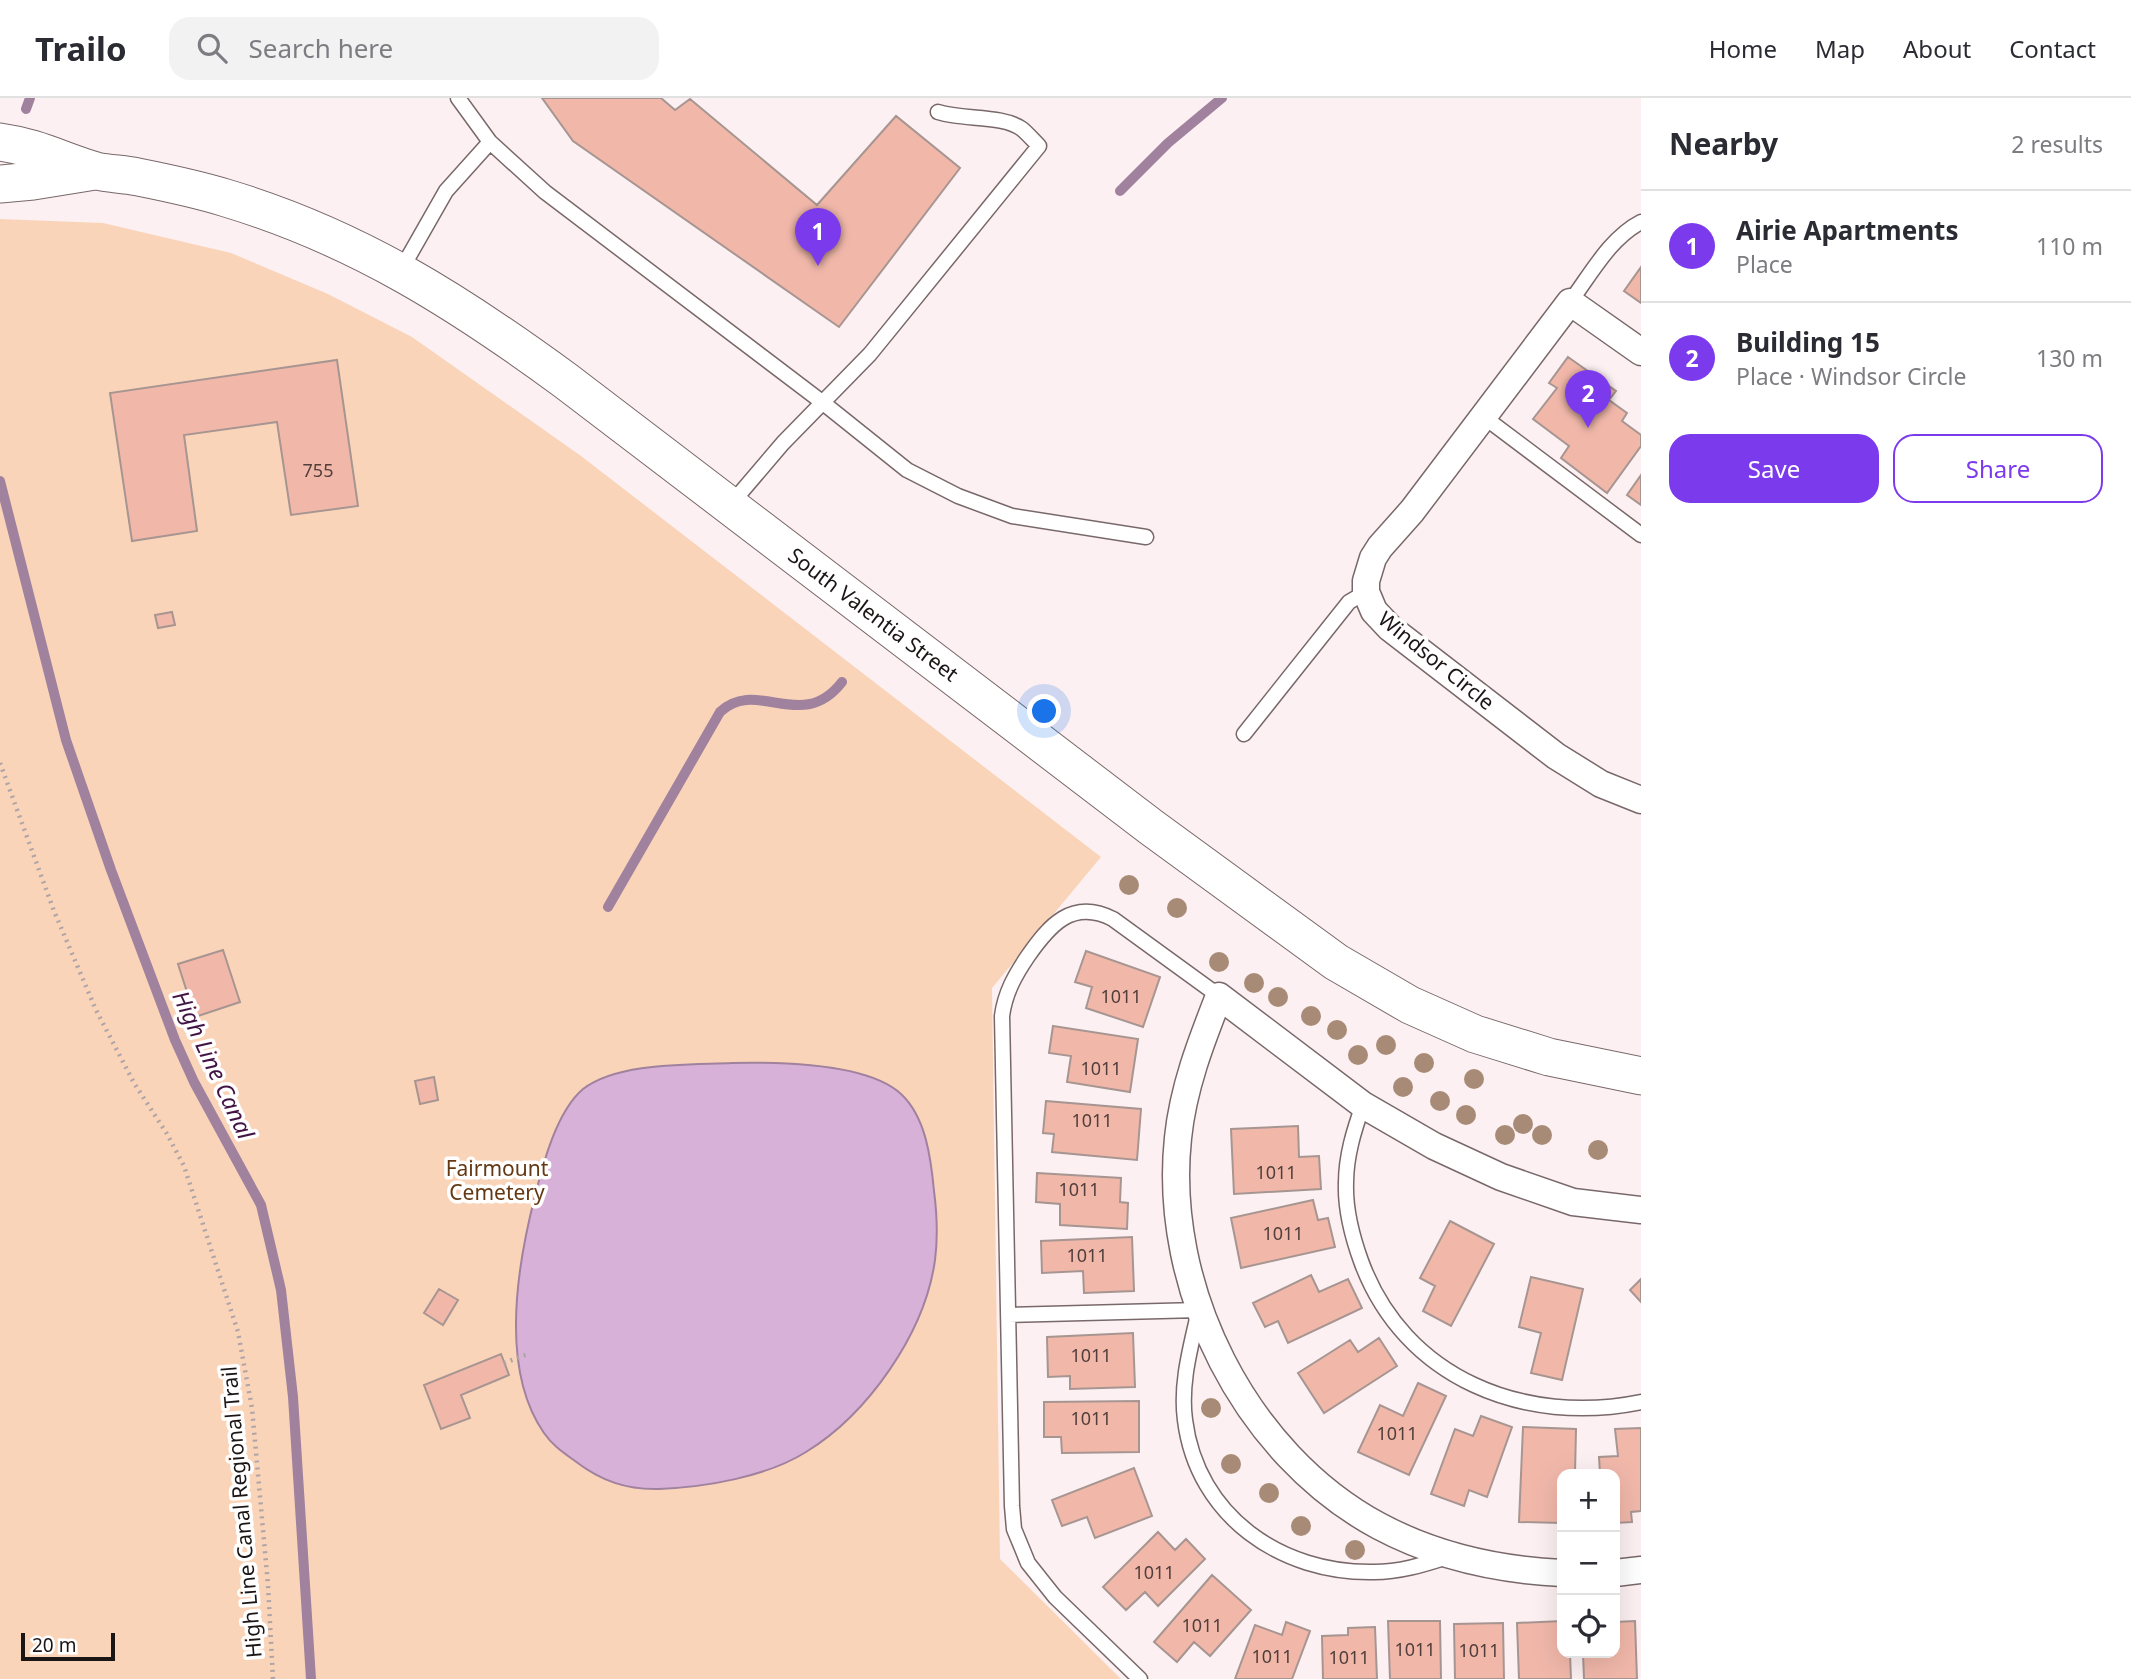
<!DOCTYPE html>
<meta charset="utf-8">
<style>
body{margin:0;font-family:"Noto Sans",sans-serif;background:#f2f2f3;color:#2b2b33}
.controls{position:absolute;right:21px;bottom:21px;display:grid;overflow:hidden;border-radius:14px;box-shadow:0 7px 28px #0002}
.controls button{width:63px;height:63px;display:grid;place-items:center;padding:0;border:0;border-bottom:2px solid #e1e1e2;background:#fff;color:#2b2b33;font:35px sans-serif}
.scale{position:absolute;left:21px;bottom:18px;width:94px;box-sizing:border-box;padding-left:7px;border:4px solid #1c1516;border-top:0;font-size:19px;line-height:24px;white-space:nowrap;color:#1c1516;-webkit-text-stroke:5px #fff;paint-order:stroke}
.you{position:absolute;left:1045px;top:614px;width:24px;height:24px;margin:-18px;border:5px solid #fff;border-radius:50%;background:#1a73e8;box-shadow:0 0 0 10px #1a73e833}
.badge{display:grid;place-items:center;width:46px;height:46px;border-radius:50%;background:#7c3aed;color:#fff;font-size:23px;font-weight:700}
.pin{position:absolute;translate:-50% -58px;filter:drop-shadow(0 2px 4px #0008)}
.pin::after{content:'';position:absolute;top:37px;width:24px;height:21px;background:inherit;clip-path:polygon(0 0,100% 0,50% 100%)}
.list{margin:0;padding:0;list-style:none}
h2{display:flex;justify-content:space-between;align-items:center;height:91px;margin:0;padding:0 28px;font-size:30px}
h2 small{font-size:23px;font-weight:400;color:#7c7c81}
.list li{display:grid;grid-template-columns:46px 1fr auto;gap:21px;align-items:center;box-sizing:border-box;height:112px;padding:0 28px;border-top:2px solid #e1e1e2}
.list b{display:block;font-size:26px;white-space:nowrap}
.list p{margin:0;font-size:23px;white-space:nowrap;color:#7c7c81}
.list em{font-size:23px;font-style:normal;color:#7c7c81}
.actions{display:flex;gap:14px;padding:21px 28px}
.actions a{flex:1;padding:16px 0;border:2px solid #7c3aed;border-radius:21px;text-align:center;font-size:24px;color:#7c3aed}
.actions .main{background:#7c3aed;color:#fff}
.icon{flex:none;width:38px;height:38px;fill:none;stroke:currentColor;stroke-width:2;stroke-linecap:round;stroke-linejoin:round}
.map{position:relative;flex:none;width:1641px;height:1581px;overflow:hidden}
header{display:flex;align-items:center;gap:42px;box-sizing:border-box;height:98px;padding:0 35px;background:#fff;border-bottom:2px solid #e1e1e2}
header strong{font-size:33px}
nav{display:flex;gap:38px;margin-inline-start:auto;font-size:24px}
.search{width:490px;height:63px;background:#f2f2f3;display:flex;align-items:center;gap:18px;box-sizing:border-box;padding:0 24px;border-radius:21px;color:#7c7c81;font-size:26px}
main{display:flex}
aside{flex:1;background:#fff}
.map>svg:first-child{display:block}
.green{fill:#fad4b9}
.water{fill:#d8b1d9;stroke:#a0829e;stroke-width:2}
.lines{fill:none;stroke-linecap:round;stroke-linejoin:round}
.stream{stroke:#a0829e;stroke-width:10}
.building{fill:#f1b8aa;stroke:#a79591;stroke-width:2}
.lane-casing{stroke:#796869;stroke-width:17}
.street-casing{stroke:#796869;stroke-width:29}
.secondary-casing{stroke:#796869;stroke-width:39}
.path{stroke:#afa4a6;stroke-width:4.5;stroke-dasharray:2 5;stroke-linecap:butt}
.lane{stroke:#fff;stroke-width:14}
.street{stroke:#fff;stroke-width:26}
.secondary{stroke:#fff;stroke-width:37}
.tree{fill:#a88b77}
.labels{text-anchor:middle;stroke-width:7;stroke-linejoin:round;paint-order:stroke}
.number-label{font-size:18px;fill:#513e3b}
.street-label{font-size:21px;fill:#1c1516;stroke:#fff}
.park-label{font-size:21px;fill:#643813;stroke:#fff}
.water-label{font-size:23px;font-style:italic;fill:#421445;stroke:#fff}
</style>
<header>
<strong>Trailo</strong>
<div class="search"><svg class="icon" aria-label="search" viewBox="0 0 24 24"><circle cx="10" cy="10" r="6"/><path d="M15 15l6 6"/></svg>Search here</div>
<nav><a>Home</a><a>Map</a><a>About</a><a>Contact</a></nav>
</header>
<main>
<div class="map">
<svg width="1641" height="1581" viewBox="0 0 1641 1581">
<rect width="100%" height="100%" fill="#fcf0f2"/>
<!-- green -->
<path class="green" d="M0 121 103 125 231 155 328 196 412 239 581 358 1101 759 992 890 1000 1461 1121 1581H0Z"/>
<!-- water -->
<path class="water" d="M732 965C777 964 867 965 901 996 926 1019 931 1061 934 1093 937 1116 938 1139 935 1162 925 1235 868 1316 806 1354 766 1379 706 1389 659 1391 627 1392 601 1383 575 1363 564 1355 552 1347 544 1335 500 1272 517 1168 535 1098 543 1065 557 1013 583 991 618 964 689 967 732 965Z"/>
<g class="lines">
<!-- stream -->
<path class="stream" d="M26 11 30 0
M1120 93 1168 45 1222 0
M0 383 66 642 111 772 175 942 194 984 261 1107 281 1192 293 1299 311 1581
M608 809 720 614C757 579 802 636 842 584"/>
</g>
<!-- building -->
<path class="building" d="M542 0H661L675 12 690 1 817 107 896 18 960 70 839 229 573 43Z
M1641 169V205L1624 193Z
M1568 259 1616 293 1609 302 1627 315 1622 323 1641 337V348L1607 395 1561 360 1569 348 1533 321 1557 290 1549 285Z
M337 262 358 408 291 417 277 324 184 337 197 433 132 443 110 295Z
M1641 377V407L1627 397Z
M172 514 175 527 158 530 155 517Z
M223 852 240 904 195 919 178 866Z
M1086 853 1160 879 1143 929 1086 910 1092 889 1075 884Z
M1053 928 1138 941 1130 994 1067 984 1071 958 1049 955Z
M434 979 438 1002 420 1006 415 983Z
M1046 1003 1141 1011 1137 1062 1052 1054 1054 1036 1043 1035Z
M1298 1028 1299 1059 1319 1058 1321 1091 1234 1096 1231 1031Z
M1037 1075 1121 1080 1120 1104 1128 1105 1127 1131 1060 1127V1106L1036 1104Z
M1313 1102 1318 1122 1328 1120 1335 1149 1241 1170 1231 1120Z
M1450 1123 1494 1146 1451 1228 1423 1213 1435 1188 1420 1180Z
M1132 1139 1134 1193 1084 1195 1083 1173 1042 1175 1041 1143Z
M1311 1177 1319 1194 1348 1181 1362 1210 1288 1245 1278 1223 1265 1229 1253 1205Z
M1531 1179 1583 1191 1562 1282 1531 1275 1541 1235 1519 1229Z
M1641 1181V1204L1630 1192Z
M439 1191 458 1202 443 1227 424 1215Z
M1133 1235 1135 1289 1070 1291V1278L1048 1279 1047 1239Z
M1379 1240 1397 1268 1324 1315 1298 1275 1350 1242 1358 1254Z
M501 1256 509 1277 461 1297 470 1320 441 1331 424 1287Z
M1418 1285 1446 1298 1409 1377 1358 1354 1380 1307 1403 1318Z
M1139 1303V1354L1062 1355 1061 1339H1044V1304Z
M1481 1318 1512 1329 1487 1399 1469 1392 1464 1408 1431 1396 1455 1331 1473 1338Z
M1523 1329 1576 1331 1575 1376H1562V1425L1519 1424Z
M1641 1330V1413L1631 1414 1632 1424 1615 1425V1376H1600L1599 1359 1618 1358 1615 1331Z
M1134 1370 1152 1418 1095 1440 1087 1419 1062 1428 1052 1402Z
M1158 1434 1175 1452 1186 1441 1205 1461 1158 1508 1145 1494 1126 1512 1103 1489Z
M1212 1477 1251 1512 1210 1558 1194 1544 1177 1564 1154 1544Z
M1388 1523H1440L1441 1581H1390Z
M1562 1523V1555H1570L1571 1581H1519L1517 1525Z
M1635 1523 1637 1581H1584L1583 1555H1615V1524Z
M1286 1524 1310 1533 1292 1581H1235L1255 1527 1282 1537Z
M1503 1525 1504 1581H1455L1454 1526Z
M1375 1529 1377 1581H1323L1322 1538 1348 1537V1530Z"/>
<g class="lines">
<defs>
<path id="lane" d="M458 0 490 44 545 94 822 304 907 372 958 398 1012 418 1146 439
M401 172 446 93 490 44
M1570 204C1591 176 1610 140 1641 124
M1484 319 1641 437
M731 406 783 345 870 256 1039 48C1033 42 1028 36 1022 31 1003 17 963 22 938 14
M1244 636 1349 504 1366 494
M1363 1007C1354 1032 1346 1058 1346 1085 1345 1112 1352 1138 1361 1163 1404 1281 1525 1328 1641 1304
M1008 1217 1199 1212C1191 1248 1180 1285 1185 1322 1197 1418 1281 1476 1374 1474 1399 1474 1423 1467 1447 1459
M1140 1581 1055 1499 1028 1465 1014 1431 1012 1408 1002 918C1005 895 1015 877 1028 858 1049 828 1072 800 1113 821L1219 898"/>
<path id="street" d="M1641 254 1570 204 1412 413 1380 449 1373 460 1366 483V494L1374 513 1390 530 1556 658 1601 686 1641 702
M1562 1475C1500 1472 1435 1458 1379 1428 1245 1356 1162 1190 1178 1040 1183 990 1201 944 1219 898L1363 1007 1434 1048 1501 1079 1573 1104 1641 1112
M1615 1475 1641 1472"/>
<path id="secondary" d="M0 44C37 49 62 63 96 73 110 76 124 76 138 79 168 85 197 91 226 100 356 139 457 203 566 283L1151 729 1336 864 1410 907 1475 936 1549 959 1641 978
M0 86 33 83 95 73"/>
</defs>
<!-- lane casing -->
<use href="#lane" class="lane-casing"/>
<!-- street casing -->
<use href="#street" class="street-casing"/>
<!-- secondary casing -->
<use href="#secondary" class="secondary-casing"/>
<!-- path -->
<path class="path" d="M0 665 54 813 96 912 134 985 167 1036 184 1068 238 1234 252 1310 268 1487 273 1581
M504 1265 528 1256"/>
<!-- lane -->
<use href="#lane" class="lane"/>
<!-- street -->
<use href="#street" class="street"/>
<!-- secondary -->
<use href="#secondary" class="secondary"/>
</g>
<!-- trees -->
<g class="tree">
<circle cx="1129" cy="787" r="10"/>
<circle cx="1177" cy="810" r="10"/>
<circle cx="1219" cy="864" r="10"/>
<circle cx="1254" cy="885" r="10"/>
<circle cx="1278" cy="899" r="10"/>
<circle cx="1311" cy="918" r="10"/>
<circle cx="1337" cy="932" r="10"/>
<circle cx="1386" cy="947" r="10"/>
<circle cx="1358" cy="957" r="10"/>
<circle cx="1424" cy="965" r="10"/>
<circle cx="1474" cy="981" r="10"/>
<circle cx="1403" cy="989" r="10"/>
<circle cx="1440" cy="1003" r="10"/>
<circle cx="1466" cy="1017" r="10"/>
<circle cx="1523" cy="1026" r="10"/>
<circle cx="1505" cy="1037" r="10"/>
<circle cx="1542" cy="1037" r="10"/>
<circle cx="1598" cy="1052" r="10"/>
<circle cx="1211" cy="1310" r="10"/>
<circle cx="1231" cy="1366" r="10"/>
<circle cx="1269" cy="1395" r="10"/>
<circle cx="1301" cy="1428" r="10"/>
<circle cx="1355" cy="1452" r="10"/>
</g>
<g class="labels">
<!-- number labels -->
<g class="number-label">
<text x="318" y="379">755</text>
<text x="1121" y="905">1011</text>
<text x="1101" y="977">1011</text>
<text x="1092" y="1029">1011</text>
<text x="1276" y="1081">1011</text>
<text x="1079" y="1098">1011</text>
<text x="1283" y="1142">1011</text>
<text x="1087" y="1164">1011</text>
<text x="1091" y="1264">1011</text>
<text x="1091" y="1327">1011</text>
<text x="1397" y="1342">1011</text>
<text x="1154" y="1481">1011</text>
<text x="1202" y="1534">1011</text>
<text x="1415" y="1558">1011</text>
<text x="1479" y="1559">1011</text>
<text x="1272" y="1565">1011</text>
<text x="1349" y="1566">1011</text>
</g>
<!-- street labels -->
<g class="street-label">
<text transform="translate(873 517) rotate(37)" y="7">South Valentia Street</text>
<text transform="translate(1436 563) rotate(39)" y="7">Windsor Circle</text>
<text transform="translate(242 1414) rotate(-95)" y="7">High Line Canal Regional Trail</text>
</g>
<!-- park labels -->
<g class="park-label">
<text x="497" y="1078">Fairmount<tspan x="497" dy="24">Cemetery</tspan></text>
</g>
<!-- water labels -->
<g class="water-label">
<text transform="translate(213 967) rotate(65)" y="8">High Line Canal</text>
</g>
</g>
</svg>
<div class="controls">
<button>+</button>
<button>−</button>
<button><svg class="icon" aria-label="locate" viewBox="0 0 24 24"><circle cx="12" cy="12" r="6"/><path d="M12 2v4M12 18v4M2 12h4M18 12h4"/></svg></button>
</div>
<div class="scale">20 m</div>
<div class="you"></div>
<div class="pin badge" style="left:818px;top:168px">1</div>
<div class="pin badge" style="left:1588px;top:330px">2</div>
</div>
<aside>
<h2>Nearby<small>2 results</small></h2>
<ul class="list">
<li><span class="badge">1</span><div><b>Airie Apartments</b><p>Place</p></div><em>110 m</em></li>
<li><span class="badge">2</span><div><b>Building 15</b><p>Place · Windsor Circle</p></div><em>130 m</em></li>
</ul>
<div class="actions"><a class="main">Save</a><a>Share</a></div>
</aside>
</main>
